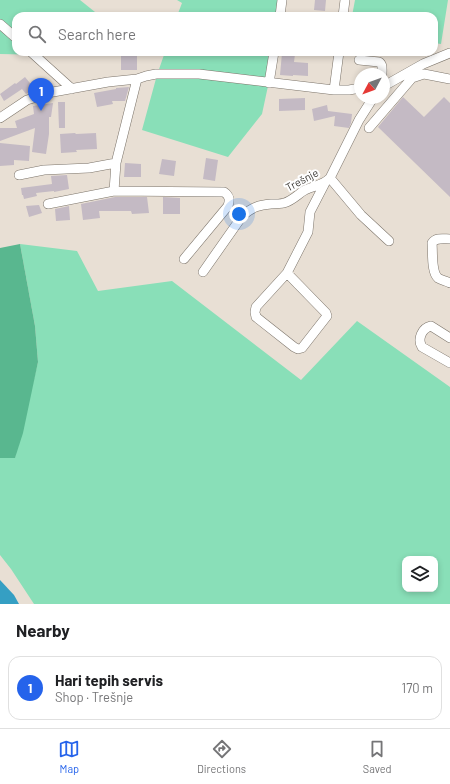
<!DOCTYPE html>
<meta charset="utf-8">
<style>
body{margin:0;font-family:Barlow,sans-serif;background:#f6f6f6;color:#202124}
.controls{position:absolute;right:12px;bottom:12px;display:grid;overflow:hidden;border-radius:8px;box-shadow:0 2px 6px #0003}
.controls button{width:36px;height:36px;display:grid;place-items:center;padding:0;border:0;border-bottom:1px solid #e0e0e0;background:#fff;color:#202124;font:20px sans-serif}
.compass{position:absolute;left:354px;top:68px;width:36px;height:36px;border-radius:50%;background:#fff;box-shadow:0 2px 6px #0003;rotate:229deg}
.you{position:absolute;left:239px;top:214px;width:14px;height:14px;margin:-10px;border:3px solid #fff;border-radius:50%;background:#1a73e8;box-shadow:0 0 0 6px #1a73e833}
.badge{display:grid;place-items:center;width:26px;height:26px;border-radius:50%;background:#2563eb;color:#fff;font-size:13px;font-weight:700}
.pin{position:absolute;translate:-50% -33px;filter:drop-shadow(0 1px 2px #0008)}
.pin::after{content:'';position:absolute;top:21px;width:14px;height:12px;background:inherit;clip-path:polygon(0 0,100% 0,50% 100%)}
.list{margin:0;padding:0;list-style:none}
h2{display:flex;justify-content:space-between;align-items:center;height:52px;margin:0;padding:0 16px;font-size:17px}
h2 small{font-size:13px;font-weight:400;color:#757577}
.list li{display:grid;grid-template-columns:26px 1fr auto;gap:12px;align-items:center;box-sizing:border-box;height:64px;margin:0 8px 8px;padding:0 8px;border:1px solid #e0e0e0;border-radius:12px}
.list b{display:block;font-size:15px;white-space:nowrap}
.list p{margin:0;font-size:13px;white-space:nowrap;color:#757577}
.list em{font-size:13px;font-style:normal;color:#757577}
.icon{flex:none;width:22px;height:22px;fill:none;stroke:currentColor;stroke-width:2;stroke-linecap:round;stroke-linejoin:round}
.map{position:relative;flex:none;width:450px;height:604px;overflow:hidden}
.search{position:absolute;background:#fff;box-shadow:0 2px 6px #0003;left:12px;right:12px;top:12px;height:44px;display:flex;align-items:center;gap:10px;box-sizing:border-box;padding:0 14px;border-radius:12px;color:#757577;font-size:15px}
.sheet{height:124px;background:#fff}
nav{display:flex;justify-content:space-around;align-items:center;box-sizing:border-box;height:56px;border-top:1px solid #e0e0e0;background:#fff;font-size:11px;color:#757577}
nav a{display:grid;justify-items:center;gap:2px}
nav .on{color:#2563eb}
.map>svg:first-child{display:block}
.green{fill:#89dfb8;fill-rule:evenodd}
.forest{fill:#59b78f}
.water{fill:#359fc3}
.building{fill:#c4bac4}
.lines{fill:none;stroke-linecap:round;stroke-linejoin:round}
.minor-casing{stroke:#7c746a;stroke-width:10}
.minor{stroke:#fff;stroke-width:9}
.labels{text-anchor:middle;stroke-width:4;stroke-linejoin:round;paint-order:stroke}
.street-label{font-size:11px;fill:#3d3a36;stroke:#fff}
</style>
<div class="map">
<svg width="450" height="604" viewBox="0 0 450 604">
<rect width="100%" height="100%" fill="#e8dfd4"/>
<!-- green -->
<path class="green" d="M0 0H80L100 16H16V52H97L95 56 0 54Z
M177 0H278L276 16H177L182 3Z
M355 0H448L441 44 434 43V16H352Z
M165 52H272L268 86 262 114 228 157 142 130 157 75Z
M20 244 77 251 98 291 172 281 301 380 357 321 450 387V604H34L11 569 0 555V458L15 457 38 362 35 326ZM405 559H435V589H405Z"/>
<!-- forest -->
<path class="forest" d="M20 244 35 326 38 362 23 433 15 458H0V248Z"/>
<!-- water -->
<path class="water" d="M0 580 14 595 19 604H0Z"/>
<!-- building -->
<path class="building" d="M315 0H326L325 11 314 10Z
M121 52H137V70H121Z
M282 53 295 54 294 62 308 63V76L293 75V76L280 75Z
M25 77 34 88 26 94 22 89 4 101 0 94 15 83 16 84Z
M129 87 125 101H112L113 104 97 107 94 93 116 89V88Z
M403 97 424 117 444 97 450 103V197L378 127Z
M305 98V110L279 111V99Z
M58 102H65V128H59Z
M53 103 51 117H49V134L46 154 32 152 35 128 0 141V128H17L15 121 34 114 33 106Z
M327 105 328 111 352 114 351 123 349 128 334 126 335 116 314 121 312 109Z
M75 133 76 134 96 133 97 149 76 150 77 152 61 153 60 134Z
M0 143 30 146 29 161 14 160V165L0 166Z
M206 158 218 160 215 181 203 179Z
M162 159 176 161 174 176 159 174Z
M125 163 141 164V177H124Z
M67 175 69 189 54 192V191L36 193 37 196 24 199 23 195H22L21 188 52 184 51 176Z
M115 197H147L149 213 132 214 131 211H99L100 218 83 220 81 204Z
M163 197 180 198V214H163Z
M39 205 42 213 29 217 26 206Z
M69 206 70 220 56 221 55 209Z"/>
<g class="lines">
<defs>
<path id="minor" d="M280 16 282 0
M343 16 345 0
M0 24 16 38
M31 52 72 89
M359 60 379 62C383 64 382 70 382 74
M137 79 116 163 114 191 224 192C230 196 230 200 228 206L184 259
M269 83 274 52
M384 86 423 64 450 53
M334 90 339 52
M0 118 27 100 53 92 108 82 137 79 146 76 156 74H199L334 90H349L360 88
M369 128 412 78 424 74 450 79
M19 175 44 170 89 168 116 163
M330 178 361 215 389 241
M48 204 114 191
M450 239C444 239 436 237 432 243 433 252 431 272 438 278 441 280 446 281 450 283
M203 272 243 215C253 207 259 205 271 204 275 204 280 204 284 203 292 201 298 194 305 190 315 185 322 186 330 178L359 120 373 98
M287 273 326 313 327 316 302 348 298 349 294 347 256 317 255 312 256 307 287 273 308 232 310 212 325 183
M450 338 431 326C422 328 417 339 422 347L450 363"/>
</defs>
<!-- minor casing -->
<use href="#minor" class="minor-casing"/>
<!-- minor -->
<use href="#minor" class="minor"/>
</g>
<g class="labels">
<!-- street labels -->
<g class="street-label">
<text transform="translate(302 180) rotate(-28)" y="4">Trešnje</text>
</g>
</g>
</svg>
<div class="controls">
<button><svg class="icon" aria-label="layers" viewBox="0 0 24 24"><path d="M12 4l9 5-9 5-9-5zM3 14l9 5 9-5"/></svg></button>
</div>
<svg class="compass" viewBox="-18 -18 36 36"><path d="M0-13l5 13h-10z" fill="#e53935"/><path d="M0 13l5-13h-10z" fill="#757577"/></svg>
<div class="you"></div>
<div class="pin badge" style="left:41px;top:111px">1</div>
<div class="search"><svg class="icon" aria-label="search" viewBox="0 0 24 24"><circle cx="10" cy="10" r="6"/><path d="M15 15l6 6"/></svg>Search here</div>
</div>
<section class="sheet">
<h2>Nearby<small></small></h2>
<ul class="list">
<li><span class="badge">1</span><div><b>Hari tepih servis</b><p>Shop · Trešnje</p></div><em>170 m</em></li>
</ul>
</section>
<nav>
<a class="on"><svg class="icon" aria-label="map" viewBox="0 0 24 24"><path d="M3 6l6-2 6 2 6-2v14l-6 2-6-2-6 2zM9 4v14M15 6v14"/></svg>Map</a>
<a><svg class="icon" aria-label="directions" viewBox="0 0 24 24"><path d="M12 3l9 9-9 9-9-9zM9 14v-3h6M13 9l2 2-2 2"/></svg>Directions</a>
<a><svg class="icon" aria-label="saved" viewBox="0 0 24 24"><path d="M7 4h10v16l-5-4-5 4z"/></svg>Saved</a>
</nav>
